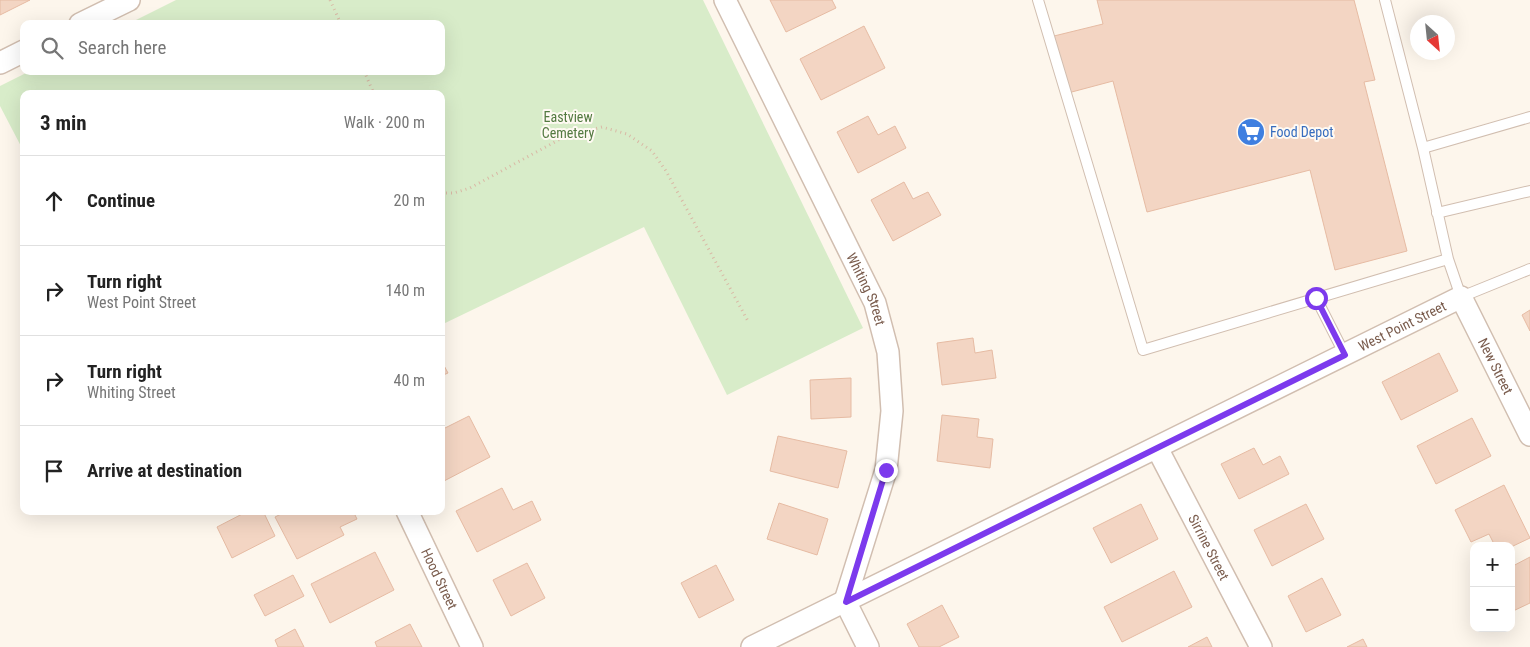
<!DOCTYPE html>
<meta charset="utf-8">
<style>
body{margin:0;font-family:"Roboto Condensed",sans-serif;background:#f6f6f6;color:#222}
.controls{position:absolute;right:15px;bottom:15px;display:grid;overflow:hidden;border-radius:10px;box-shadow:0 5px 20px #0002}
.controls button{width:45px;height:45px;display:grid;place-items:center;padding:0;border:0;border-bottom:1px solid #e0e0e0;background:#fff;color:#222;font:25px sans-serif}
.compass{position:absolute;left:1410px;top:15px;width:45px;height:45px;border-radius:50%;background:#fff;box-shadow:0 5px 20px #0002;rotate:153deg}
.stop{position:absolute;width:15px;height:15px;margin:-11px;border:4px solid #7c3aed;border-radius:50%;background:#fff}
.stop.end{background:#7c3aed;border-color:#fff;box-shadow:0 1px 5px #0008}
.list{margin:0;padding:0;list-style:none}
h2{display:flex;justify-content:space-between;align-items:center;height:65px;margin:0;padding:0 20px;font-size:21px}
h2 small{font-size:16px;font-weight:400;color:#767676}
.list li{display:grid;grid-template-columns:32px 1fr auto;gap:15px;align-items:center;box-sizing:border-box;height:90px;padding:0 20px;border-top:1px solid #e0e0e0}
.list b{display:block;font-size:19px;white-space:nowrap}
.list p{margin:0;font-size:16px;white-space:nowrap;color:#767676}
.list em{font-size:16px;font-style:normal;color:#767676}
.icon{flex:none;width:28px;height:28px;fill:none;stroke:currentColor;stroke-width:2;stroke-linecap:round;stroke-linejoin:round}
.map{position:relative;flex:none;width:1530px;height:647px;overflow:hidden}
.search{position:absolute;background:#fff;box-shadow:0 5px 20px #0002;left:20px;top:20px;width:425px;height:55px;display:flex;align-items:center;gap:12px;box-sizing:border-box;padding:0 18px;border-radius:10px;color:#767676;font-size:19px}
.panel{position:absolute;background:#fff;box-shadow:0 5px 20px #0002;left:20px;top:90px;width:425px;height:425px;border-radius:10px}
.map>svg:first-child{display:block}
.green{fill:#d8ecc9}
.building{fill:#f3d5c3;stroke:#e6bba3}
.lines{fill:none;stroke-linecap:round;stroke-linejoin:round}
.lane-casing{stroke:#d1beb0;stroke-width:12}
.street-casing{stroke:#d1beb0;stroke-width:24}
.path{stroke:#d9b8a5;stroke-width:3;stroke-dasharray:1 4;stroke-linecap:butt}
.lane{stroke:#fff;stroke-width:10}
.street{stroke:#fff;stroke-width:21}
.route{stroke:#7c3aed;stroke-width:6}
.labels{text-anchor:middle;stroke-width:4;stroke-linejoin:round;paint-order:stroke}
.park-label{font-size:14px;fill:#537a41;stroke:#fffaf3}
.shop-label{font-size:14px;fill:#366cbe;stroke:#fffaf3;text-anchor:start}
.street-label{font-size:14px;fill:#7a5c4d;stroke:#fffaf3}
</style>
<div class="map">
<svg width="1530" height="647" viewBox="0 0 1530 647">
<rect width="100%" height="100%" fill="#fdf6ec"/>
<!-- green -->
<path class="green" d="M176 0H703L863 328 727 395 644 227 441 325V94H24V152L0 106V86L30 71H441V24H128Z"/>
<!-- building -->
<path class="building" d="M0 0H30L0 15Z
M770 0H832L836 8 786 32Z
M1097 0H1354L1375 80 1364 82 1407 251 1335 270 1310 170 1147 212 1113 81 1068 93 1054 36 1103 24Z
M864 26 885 68 821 100 800 59Z
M868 116 878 135 895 126 906 148 858 173 837 132Z
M904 182 913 199 928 192 941 215 893 241 871 200Z
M1530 310V331L1522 315Z
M973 338 975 353 992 350 996 378 942 385 937 343Z
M1439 353 1458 391 1401 420 1382 382Z
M441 360 448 373 441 376Z
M851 378V417L811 419 810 380Z
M942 415 979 419 977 437 993 439 990 468 937 461Z
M469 416 490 457 444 481 441 476V430Z
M1472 418 1491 456 1436 484 1417 446Z
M778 436 847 451 838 488 770 471Z
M1254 448 1263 465 1280 456 1289 474 1239 499 1221 464Z
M1504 485 1530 538 1511 547V546H1495L1489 534 1471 542 1455 510Z
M502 488 513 510 532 501 541 520 477 552 456 511Z
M779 503 828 519 817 555 767 539Z
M1141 504 1158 539 1111 563 1093 528Z
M1306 504 1324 539 1272 566 1254 530Z
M248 511H263L275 536 232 558 217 527Z
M287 511H353L357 519 340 527 344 535 297 559 275 517Z
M375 552 394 590 330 623 311 584Z
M1530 557V603L1511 612V567Z
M527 563 545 598 511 616 493 580Z
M716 565 734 600 699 618 681 583Z
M1174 571 1192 607 1122 642 1104 607Z
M293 575 304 596 265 616 254 595Z
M1322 578 1341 615 1306 632 1288 596Z
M942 605 959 637 939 647H919L907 624Z
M410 624 422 647H377L375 642Z
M295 629 304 647H278L275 640Z
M1207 637 1212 647H1188Z
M1363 639 1367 647H1347Z"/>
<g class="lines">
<defs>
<path id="lane" d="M1038 0 1143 350 1448 259
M1385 0 1423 148 1448 259 1461 297 1530 269
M1423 148 1530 117
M1437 213 1530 191
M1316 298 1345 355"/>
<g id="street">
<path id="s1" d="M725 0 875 303 888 352 892 411 886 470 845 601 868 647"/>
<path d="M80 24 129 0"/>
<path d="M0 63 24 51"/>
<path id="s2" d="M1157 448 1261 647"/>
<path id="s3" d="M407 511 472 647"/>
<path id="s4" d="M752 647 1461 297 1530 435"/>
</g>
</defs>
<!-- lane casing -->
<use href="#lane" class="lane-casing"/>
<!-- street casing -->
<use href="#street" class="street-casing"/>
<!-- path -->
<path class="path" d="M330 0 341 24
M364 71 374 94
M441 193H454L470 188 564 137 602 127 627 134 652 151 666 171 749 323"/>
<!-- lane -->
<use href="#lane" class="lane"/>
<!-- street -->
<use href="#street" class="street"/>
</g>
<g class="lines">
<!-- route -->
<path class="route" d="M886 470 846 602 1345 355 1316 298"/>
</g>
<!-- icons -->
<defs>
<symbol id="supermarket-disc" viewBox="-11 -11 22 22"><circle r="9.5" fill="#3f7fe0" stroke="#fffaf3"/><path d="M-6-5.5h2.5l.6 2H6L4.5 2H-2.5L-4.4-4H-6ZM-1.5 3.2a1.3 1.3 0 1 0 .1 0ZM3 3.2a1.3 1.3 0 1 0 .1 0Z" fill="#fff"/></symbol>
</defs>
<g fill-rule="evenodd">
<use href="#supermarket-disc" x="1235" y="116" width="32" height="32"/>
</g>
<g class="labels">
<!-- park labels -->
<g class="park-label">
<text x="568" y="122">Eastview<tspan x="568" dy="16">Cemetery</tspan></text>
</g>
<!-- shop labels -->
<g class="shop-label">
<text x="1270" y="137">Food Depot</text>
</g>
<!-- street labels -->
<g class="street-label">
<text dy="5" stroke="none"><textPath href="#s1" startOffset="322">Whiting Street</textPath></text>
<text dy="5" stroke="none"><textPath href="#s4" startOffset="725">West Point Street</textPath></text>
<text dy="5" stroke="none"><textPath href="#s4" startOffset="868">New Street</textPath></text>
<text dy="5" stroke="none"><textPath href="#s2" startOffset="112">Sirrine Street</textPath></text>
<text dy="5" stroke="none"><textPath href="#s3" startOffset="75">Hood Street</textPath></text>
</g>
</g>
</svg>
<div class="controls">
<button>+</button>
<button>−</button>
</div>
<svg class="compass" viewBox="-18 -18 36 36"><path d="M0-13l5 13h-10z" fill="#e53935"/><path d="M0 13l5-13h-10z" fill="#767676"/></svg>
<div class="stop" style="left:1316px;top:298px"></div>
<div class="stop end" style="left:886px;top:470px"></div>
<div class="search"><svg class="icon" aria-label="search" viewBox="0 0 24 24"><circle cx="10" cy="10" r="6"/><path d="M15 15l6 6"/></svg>Search here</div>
<section class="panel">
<h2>3 min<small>Walk · 200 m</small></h2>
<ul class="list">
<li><svg class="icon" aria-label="ahead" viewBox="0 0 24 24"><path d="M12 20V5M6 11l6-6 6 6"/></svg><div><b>Continue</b></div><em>20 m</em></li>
<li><svg class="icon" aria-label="right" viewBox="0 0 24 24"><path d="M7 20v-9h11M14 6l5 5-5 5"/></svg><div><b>Turn right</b><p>West Point Street</p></div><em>140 m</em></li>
<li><svg class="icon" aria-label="right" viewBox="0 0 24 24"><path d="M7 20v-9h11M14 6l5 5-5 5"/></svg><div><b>Turn right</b><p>Whiting Street</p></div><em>40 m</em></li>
<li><svg class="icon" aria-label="arrive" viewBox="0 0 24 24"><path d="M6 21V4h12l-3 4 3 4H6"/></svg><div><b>Arrive at destination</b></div></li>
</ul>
</section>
</div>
